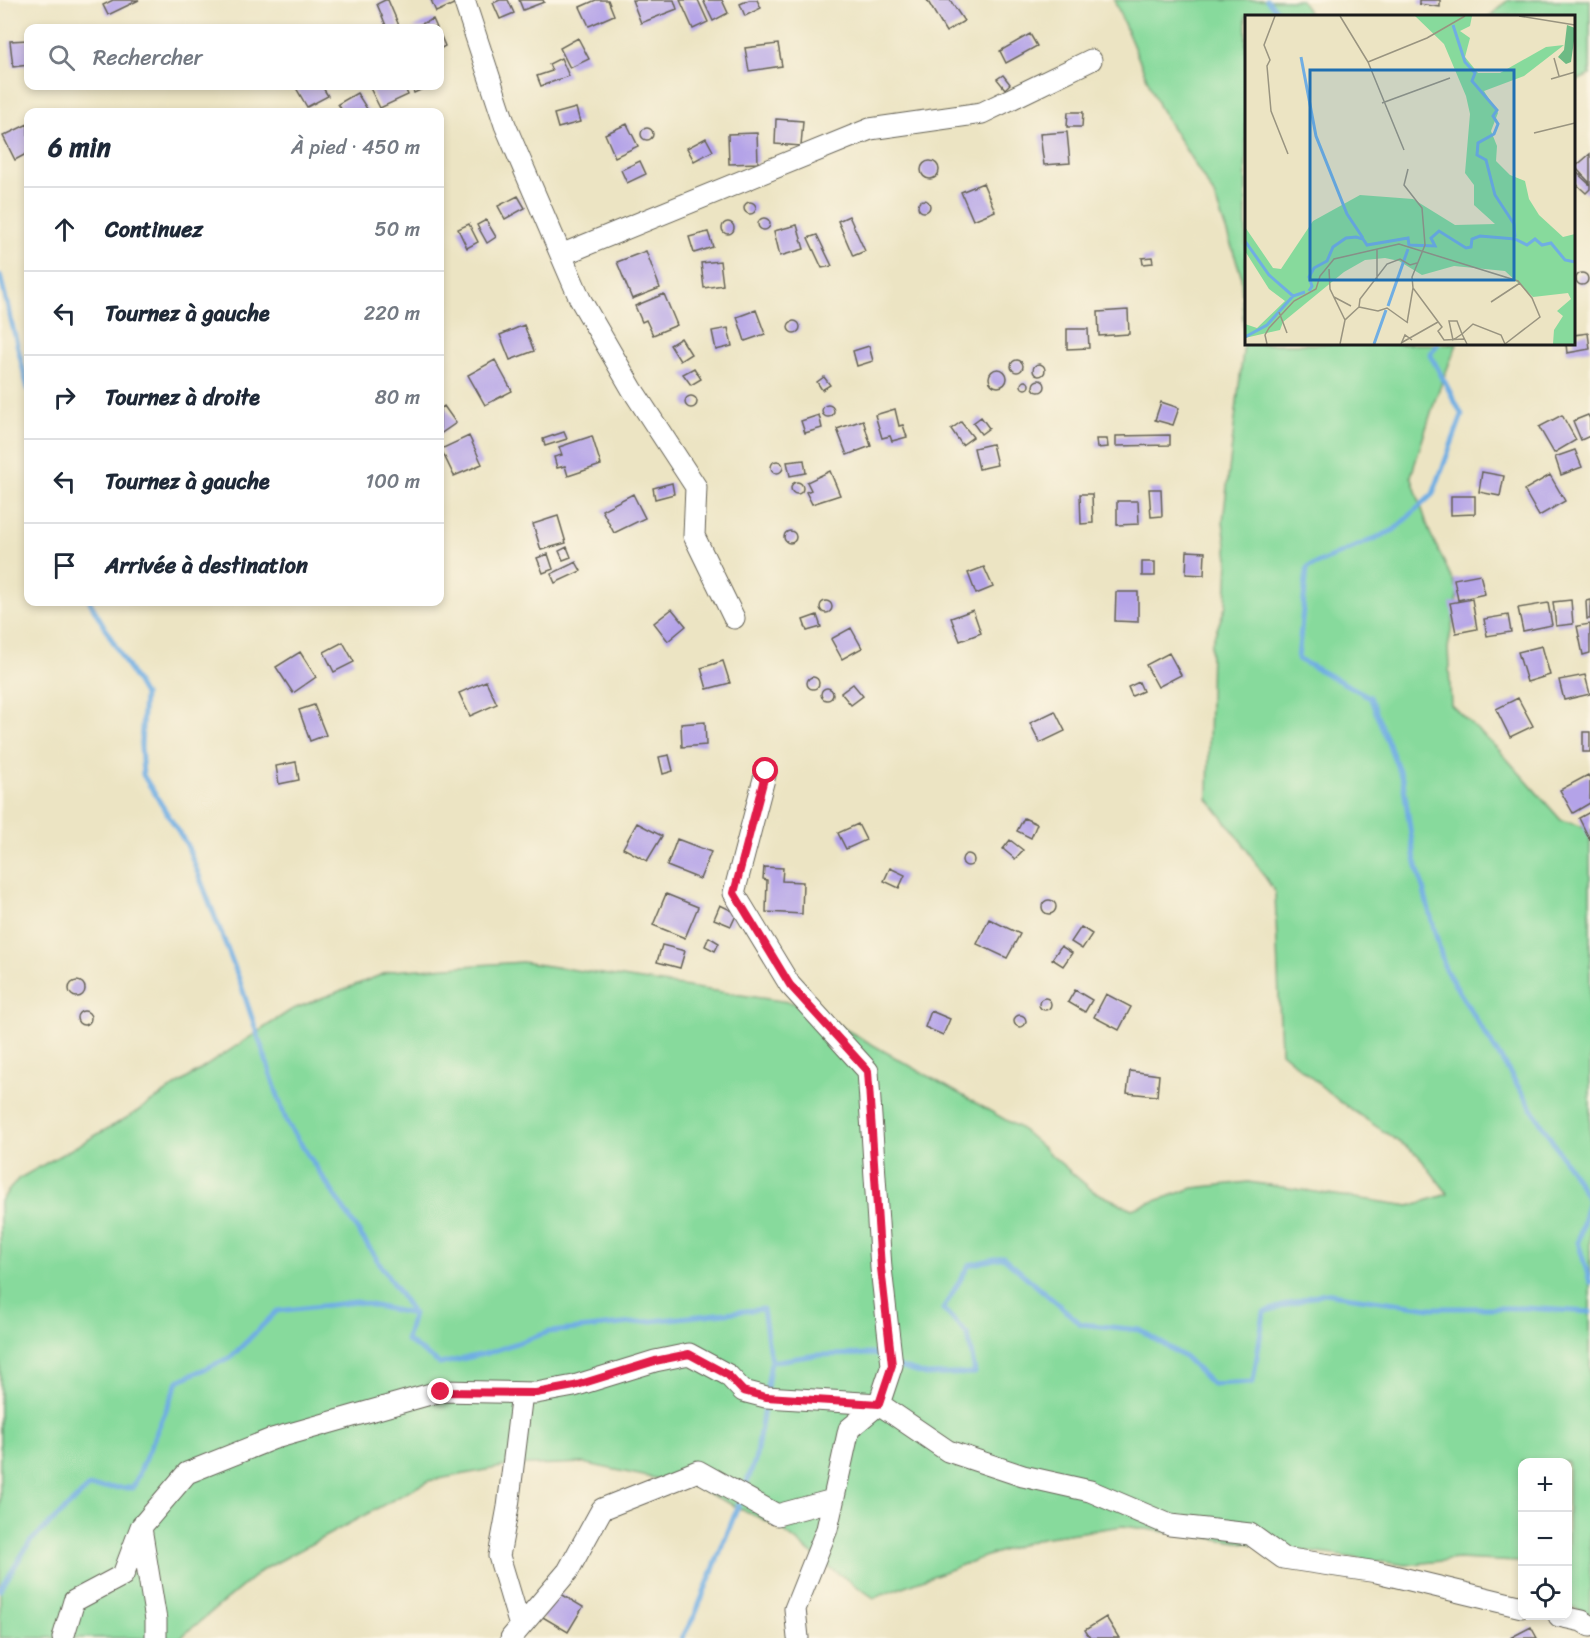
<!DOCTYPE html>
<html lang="fr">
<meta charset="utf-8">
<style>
body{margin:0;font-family:Sriracha,sans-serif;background:#f2f2f3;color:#1f2937}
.controls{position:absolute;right:18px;bottom:18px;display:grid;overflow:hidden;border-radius:12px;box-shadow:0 3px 9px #0003}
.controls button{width:54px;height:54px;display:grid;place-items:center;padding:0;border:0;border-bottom:2px solid #e0e1e3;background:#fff;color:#1f2937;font:30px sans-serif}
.stop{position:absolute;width:18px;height:18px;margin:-14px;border:4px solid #e11d48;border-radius:50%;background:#fff}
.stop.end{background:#e11d48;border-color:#fff;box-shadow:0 2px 6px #0008}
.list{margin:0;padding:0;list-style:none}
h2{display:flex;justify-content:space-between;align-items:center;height:78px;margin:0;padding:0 24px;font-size:26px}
h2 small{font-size:20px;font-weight:400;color:#747a83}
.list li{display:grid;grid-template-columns:39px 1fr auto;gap:18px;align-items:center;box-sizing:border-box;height:84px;padding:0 24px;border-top:2px solid #e0e1e3}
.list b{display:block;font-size:22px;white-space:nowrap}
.list em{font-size:20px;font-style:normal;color:#747a83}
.icon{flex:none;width:33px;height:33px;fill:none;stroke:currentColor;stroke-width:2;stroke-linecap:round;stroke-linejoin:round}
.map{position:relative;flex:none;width:1590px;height:1638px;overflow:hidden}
.search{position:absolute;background:#fff;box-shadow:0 3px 9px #0003;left:24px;top:24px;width:420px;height:66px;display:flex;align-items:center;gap:15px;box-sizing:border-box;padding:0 21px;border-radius:12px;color:#747a83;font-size:22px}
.panel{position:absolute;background:#fff;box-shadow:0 3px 9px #0003;left:24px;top:108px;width:420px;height:498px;border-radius:12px}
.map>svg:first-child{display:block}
.green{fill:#87da9c;stroke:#527b5c;stroke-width:1.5}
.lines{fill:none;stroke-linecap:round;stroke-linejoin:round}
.stream{stroke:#70aee3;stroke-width:5}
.building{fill:#b4a3e8}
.street-casing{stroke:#656256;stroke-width:23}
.street{stroke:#fff;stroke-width:21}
.route{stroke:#e11d48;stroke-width:8}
.inset-river{fill:none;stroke:#70aee3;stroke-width:3}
.inset-road{fill:none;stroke:#999480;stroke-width:1.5}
.view{fill:#1f6fb2;fill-opacity:0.15;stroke:#1f6fb2;stroke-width:3}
.inset-edge{fill:none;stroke:#1c1c1c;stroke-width:3}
</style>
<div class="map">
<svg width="1590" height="1638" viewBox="0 0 1590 1638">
<rect width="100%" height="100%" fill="#fcf5e5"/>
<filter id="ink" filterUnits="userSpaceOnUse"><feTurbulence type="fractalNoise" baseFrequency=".0167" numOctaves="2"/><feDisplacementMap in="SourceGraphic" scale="12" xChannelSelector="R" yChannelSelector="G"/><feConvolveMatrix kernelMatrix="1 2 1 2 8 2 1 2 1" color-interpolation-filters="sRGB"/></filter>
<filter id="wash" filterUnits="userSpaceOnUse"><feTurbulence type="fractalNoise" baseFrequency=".008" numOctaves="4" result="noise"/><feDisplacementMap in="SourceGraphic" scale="24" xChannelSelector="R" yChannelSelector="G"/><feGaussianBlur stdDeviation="1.35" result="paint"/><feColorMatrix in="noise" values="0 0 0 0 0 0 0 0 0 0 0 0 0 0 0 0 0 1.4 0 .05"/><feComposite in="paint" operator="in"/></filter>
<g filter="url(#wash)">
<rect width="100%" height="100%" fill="#ece4c3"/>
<!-- green -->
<path class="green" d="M1114 0H1301L1310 16H1246V344H1457L1435 400 1411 476 1430 533 1458 591 1448 648 1451 705 1499 750 1561 820 1590 829V1615L1568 1605V1462H1522V1566L1518 1562 1458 1559 1406 1565 1123 1526 1041 1538 978 1559 874 1598 826 1565 777 1526 695 1487 583 1463 507 1466 428 1481 261 1571 180 1638H0V1201L18 1179 130 1116 291 1010 391 971 522 962 801 1004 1020 1128 1093 1191 1132 1209 1193 1188 1248 1182 1409 1206 1448 1194 1418 1155 1339 1101 1281 1052 1275 892 1241 841 1208 799 1211 645 1226 605 1228 559 1223 521 1244 343 1241 274 1214 195 1159 107Z
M1508 0H1590V75L1574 82V16H1490Z"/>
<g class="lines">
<!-- stream -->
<path class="stream" d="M1267 0 1282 16
M0 275 28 389
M1438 344 1430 354 1462 415 1433 494 1394 530 1307 568 1298 659 1370 697 1403 781 1414 855 1445 969 1589 1200 1578 1242 1590 1282
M90 602 144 695 141 746 143 775 187 845 238 976 287 1123 413 1314
M897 1366 926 1375 975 1373 968 1335 943 1309 969 1265 1003 1257 1081 1324 1140 1330 1186 1358 1212 1384 1253 1382 1264 1312 1324 1293 1431 1308H1524L1590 1312
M766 1393 771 1362
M743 1492 755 1461 765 1403
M0 1590 30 1542 89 1487 133 1488 178 1381 231 1357 277 1311 356 1302 413 1314 406 1340 440 1364 488 1353 549 1332 763 1309 771 1362 816 1355 875 1354 887 1361
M682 1638 695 1615 740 1501"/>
</g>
<g id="blocks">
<!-- building -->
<path class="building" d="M113 0H139L108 15 103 5Z
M385 0H388L400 28H387L377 4Z
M431 0H452L454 4 436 12Z
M500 0H508L514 13 500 19 493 3Z
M519 0H543L544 2 523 10Z
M596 0H608L614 15 589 26 580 7Z
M632 0H674L677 9 641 23Z
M680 0H698L708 22 693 29Z
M703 0H722L728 13 713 21Z
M749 0H757L761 8 745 16 740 4Z
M927 0H950L964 21 946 32Z
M1419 0H1440V7L1419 4Z
M433 19 437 28H412Z
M440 34 445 46 440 49Z
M1030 34 1037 46 1006 63 1000 51Z
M578 38 589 59 570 68 560 48Z
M28 40V65L13 67 10 41Z
M778 44 782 66 749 71 745 48Z
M561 58 569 76 541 86 537 76 552 71 549 64Z
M1003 75 1010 84 1005 89 997 79Z
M295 86H322L328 96 307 107Z
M369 86H404L408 95 380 108Z
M411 86H429L414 93Z
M357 93 369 112H343L338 104Z
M576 108 580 122 558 128 554 114Z
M1068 112H1083L1082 127H1067Z
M776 119 803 121 801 146 775 144Z
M28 124V153L15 160 3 136Z
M627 124 638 146 615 157 605 134Z
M641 134a6 6 0 1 1 12 0a6 6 0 1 1-12 0Z
M1067 132 1070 163 1044 165 1040 134Z
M757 133 758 163 729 164 728 134Z
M706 138 713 151 694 161 687 148Z
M1590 154V183L1575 167Z
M640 161 646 174 627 183 621 170Z
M921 170a9 9 0 1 1 18 0a9 9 0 1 1-18 0Z
M1574 170 1590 185V189L1586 193 1574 182Z
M983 183 995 211 973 220 961 192Z
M518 196 525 208 505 219 498 206Z
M918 206a6 6 0 1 1 12 0a6 6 0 1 1-12 0Z
M744 208a6 6 0 1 1 12 0a6 6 0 1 1-12 0Z
M849 216 865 251 853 256 838 221Z
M758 224a6 6 0 1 1 12 0a6 6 0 1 1-12 0Z
M486 220 496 237 487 243 477 225Z
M722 228a6 6 0 1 1 12 0a6 6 0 1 1-12 0Z
M469 224 478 242 467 248 458 229Z
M797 225 804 249 780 256 774 231Z
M708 232 713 247 694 253 689 237Z
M817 235 832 266 822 268 808 238Z
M646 251 660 288 632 299 617 262Z
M1152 257 1153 263 1143 264 1142 258Z
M720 261 723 285 704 288 701 263Z
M1576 279a6 6 0 1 1 12 0a6 6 0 1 1-12 0Z
M664 294 677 325 653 335 646 320 642 322 635 306Z
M756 310 765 334 745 341 737 317Z
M1128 310 1129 334 1099 336 1098 312Z
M788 327a6 6 0 1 1 12 0a6 6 0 1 1-12 0Z
M524 325 534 351 510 360 500 335Z
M728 328 732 346 716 350 712 331Z
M1067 329H1088L1089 348 1067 349Z
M1588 333 1590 349 1567 353 1566 344H1574V335Z
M681 338 691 354 680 361 670 345Z
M869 346 873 361 857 366 853 351Z
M1011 366a6 6 0 1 1 12 0a6 6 0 1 1-12 0Z
M495 360 512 391 485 405 468 375Z
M1033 370a6 6 0 1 1 12 0a6 6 0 1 1-12 0Z
M694 368 701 379 691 385 683 374Z
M989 378a9 9 0 1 1 18 0a9 9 0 1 1-18 0Z
M824 377 830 385 822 390 817 382Z
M1033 386a6 6 0 1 1 12 0a6 6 0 1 1-12 0Z
M1021 385a4 4 0 1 1 8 0a4 4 0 1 1-8 0Z
M685 402a6 6 0 1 1 12 0a6 6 0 1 1-12 0Z
M1161 402 1179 408 1173 425 1155 420Z
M822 411a6 6 0 1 1 12 0a6 6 0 1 1-12 0Z
M444 406 456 423 440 434V409Z
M895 409 899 426 903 425 907 437 892 441 890 436 882 438 875 415Z
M819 415 822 428 805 433 801 421Z
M1562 415 1576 440 1554 453 1539 427Z
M1588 415 1590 419V436L1581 440 1573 421Z
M981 417 989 428 981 434 973 423Z
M863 420 871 446 847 455 837 429Z
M961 422 973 437 962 445 951 429Z
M564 432 567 439 545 446 543 439Z
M1170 435V445L1116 446V436Z
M469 436 482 464 454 476 441 449Z
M592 436 601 465 568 476 565 466 557 468 554 457 562 455 559 447Z
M1096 439H1107L1108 447 1097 448Z
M992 444 997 465 979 469 974 448Z
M1575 450 1582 467 1561 475 1555 457Z
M804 460 806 473 790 476 787 462Z
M771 467a6 6 0 1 1 12 0a6 6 0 1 1-12 0Z
M830 471 840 495 812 504 806 492 811 490 807 482Z
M1482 472 1504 476 1500 496 1479 492Z
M1550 475 1565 501 1539 516 1524 490Z
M791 488a6 6 0 1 1 12 0a6 6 0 1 1-12 0Z
M672 483 674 494 655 499 653 488Z
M1149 489H1161L1162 516 1151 517Z
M633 494 645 518 614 533 602 510Z
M1080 494H1092L1093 523 1081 524Z
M1451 496H1475V514L1451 515Z
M1117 501H1138L1139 524 1117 525Z
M558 516 566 543 541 550 533 524Z
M784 537a6 6 0 1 1 12 0a6 6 0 1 1-12 0Z
M567 547 571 557 563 560 559 551Z
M1187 551 1205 552 1204 575 1186 574Z
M548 554 553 569 543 573 537 558Z
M576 562 581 571 555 583 551 574Z
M1142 562H1155V576H1142Z
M984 567 993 587 976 594 968 573Z
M1480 574 1485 594 1458 600 1454 579Z
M1116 592H1138V622L1115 621Z
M1472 599 1477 629 1456 633 1450 603Z
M1571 600 1573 624 1556 626 1553 602Z
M1590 600V619H1587L1586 601Z
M820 607a6 6 0 1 1 12 0a6 6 0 1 1-12 0Z
M1548 603 1552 625 1523 631 1518 608Z
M672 609 686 626 668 641 654 623Z
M973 610 981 633 960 641 951 618Z
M817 615 821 627 807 631 803 620Z
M1508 615 1511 632 1487 636 1484 619Z
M1590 624V653L1583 655 1577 626Z
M851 628 862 648 842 659 831 639Z
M343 642 354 662 334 672 324 652Z
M1542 646 1550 675 1527 682 1518 652Z
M300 652 316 677 293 693 276 667Z
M1169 653 1181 675 1158 687 1146 665Z
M723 661 730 683 707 689 701 668Z
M1585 675 1590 694 1564 700 1559 680Z
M807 683a6 6 0 1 1 12 0a6 6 0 1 1-12 0Z
M486 681 497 704 470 716 459 693Z
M1139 682 1143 691 1132 696 1128 687Z
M853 684 863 696 851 705 841 693Z
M821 694a6 6 0 1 1 12 0a6 6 0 1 1-12 0Z
M1518 698 1533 726 1510 737 1496 709Z
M314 705 326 735 310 741 299 710Z
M1055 711 1065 731 1040 743 1030 723Z
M705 722 706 745 682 747 681 724Z
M1583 732H1590V752H1583Z
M669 755 673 771 663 774 659 757Z
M296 762 299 780 279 784 276 766Z
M1588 775 1590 778V803L1573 813 1560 790Z
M1590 812V840L1579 818Z
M1024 818 1037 824 1031 838 1017 831Z
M637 823 662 836 647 861 623 848Z
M858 824 866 840 846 849 838 833Z
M677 839 711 852 700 879 667 866Z
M1010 840 1023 850 1015 859 1003 849Z
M962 860a6 6 0 1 1 12 0a6 6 0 1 1-12 0Z
M764 867 783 868 782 881 803 882 802 914 766 912 767 880 763 879Z
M890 868 905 875 899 888 884 881Z
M666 894 698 907 685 938 653 925Z
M1042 907a7 7 0 1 1 14 0a7 7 0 1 1-14 0Z
M720 905 737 913 731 926 714 919Z
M989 919 1020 934 1007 958 977 944Z
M1081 927 1092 934 1082 949 1071 942Z
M709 937 719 943 715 951 705 946Z
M662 945 685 951 680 968 657 962Z
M1061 946 1072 953 1063 966 1052 959Z
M69 989a8 8 0 1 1 16 0a8 8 0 1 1-16 0Z
M1075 990 1092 1000 1085 1012 1068 1002Z
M1106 994 1131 1007 1119 1030 1094 1017Z
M1039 1004a6 6 0 1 1 12 0a6 6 0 1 1-12 0Z
M931 1011 950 1019 943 1035 925 1027Z
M77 1018a7 7 0 1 1 14 0a7 7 0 1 1-14 0Z
M1014 1021a6 6 0 1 1 12 0a6 6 0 1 1-12 0Z
M1130 1071 1159 1075 1157 1096 1127 1093Z
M556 1591 583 1607 568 1632 541 1616Z
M1106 1617 1119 1638H1090L1085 1630Z
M1531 1627 1537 1638H1510Z"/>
</g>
</g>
<g filter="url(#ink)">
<use href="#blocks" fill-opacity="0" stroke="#656256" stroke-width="1.5"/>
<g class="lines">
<defs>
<path id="street" d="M464 0 505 125 580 299 632 389 696 487 694 536 734 618
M561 255 870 129 982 113 1091 60
M766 771 734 893 790 985 868 1071 881 1268 892 1365 879 1404 849 1429 827 1529 795 1609 798 1638
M141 1528 156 1620V1638
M1559 1616 1582 1621 1590 1626
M520 1626 499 1556 508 1507 522 1393
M63 1638 74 1601 123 1575 141 1527 187 1473 272 1439 441 1391 536 1393 574 1386 655 1361 689 1354 728 1375 743 1391 766 1397 879 1404 948 1451 1023 1476 1090 1491 1170 1525 1250 1534 1283 1558 1377 1572 1522 1607
M511 1638 568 1571 602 1509 698 1471 777 1515 833 1500"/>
</defs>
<!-- street casing -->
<use href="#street" class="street-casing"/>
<!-- street -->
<use href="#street" class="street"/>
</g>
</g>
<g class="lines" filter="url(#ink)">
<!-- route -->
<path class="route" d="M441 1392 536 1393 574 1386 655 1361 689 1354 728 1375 743 1391 766 1397 879 1404 892 1365 881 1268 868 1071 790 985 734 893 766 771"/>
</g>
<!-- overview -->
<g transform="translate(1245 15)">
<rect width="330" height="330" fill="#ece4c3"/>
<path d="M170 1H227L225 11 215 16 225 23 220 42 233 58H255L301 32 319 30 279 61 239 76 253 98 246 116 252 131 251 146 265 160 280 166 284 184 294 200 318 222 330 219V329H308L309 315 318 301 312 296 326 284 323 278 288 282 260 256 209 251 177 260 154 246 140 243 120 245 99 257 38 307 35 315 0 323V309L12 313 40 286 24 274 0 236V212L28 253 36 254 68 206 115 180 168 184 210 210 250 209 229 190V170L220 158 225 99 221 81 199 29Z" fill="#87da9c"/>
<path d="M322 10 330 13V19L326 47 321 49 313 42 319 35Z" fill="#6dba84"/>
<path class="inset-river" d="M208 10 220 47 230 58 227 66 252 95 248 101 253 109 249 119 233 128 232 140 241 145 250 180 269 209 270 222M56 42 71 121 102 199 118 223M0 226 24 260 48 281M64 276 67 271 64 262 69 253 82 246 88 232 101 223 111 222 118 224 122 230 163 223 164 230 190 231 186 223 194 216 221 233 226 232 227 224 235 221 270 224 282 230 290 224 297 230 306 228 320 245 330 247M143 291 163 234M0 322 22 310 48 281 60 277M129 329 141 295"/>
<path class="inset-road" d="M30 1 19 30 25 45 22 51 26 96 43 139M95 1 123 47 182 23 220 1M274 1 330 10M309 43 314 61M123 47 159 135M306 64 330 57M137 88 205 63M289 118 330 108M163 154 159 170 177 193 180 230 167 262 168 273 197 312 193 316 199 325 220 324M84 254 85 274 100 305M132 264V234M89 282 106 291M246 287 275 268M114 292 133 296 142 293 163 308M34 297 42 318M162 308 168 273M156 328 193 307M22 329 20 320 24 313 49 286 71 274 75 261 89 244 154 229 273 266 287 283 295 302 260 329M95 329 100 305 114 292 115 284 142 249 155 244 165 250 172 248M156 329 160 320 167 325M222 329 217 319 208 325 204 306H212L217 319 228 309 256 320 260 329"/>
<path class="view" d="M65 55H269V265H65Z"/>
<rect width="330" height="330" class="inset-edge"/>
</g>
</svg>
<div class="controls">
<button>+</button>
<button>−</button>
<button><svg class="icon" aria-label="locate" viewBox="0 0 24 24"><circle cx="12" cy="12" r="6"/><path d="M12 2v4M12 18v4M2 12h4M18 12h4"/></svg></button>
</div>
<div class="stop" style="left:766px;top:771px"></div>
<div class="stop end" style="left:441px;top:1392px"></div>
<div class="search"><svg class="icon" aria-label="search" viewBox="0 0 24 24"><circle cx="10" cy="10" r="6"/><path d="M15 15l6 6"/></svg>Rechercher</div>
<section class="panel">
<h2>6 min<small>À pied · 450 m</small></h2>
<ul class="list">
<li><svg class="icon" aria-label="ahead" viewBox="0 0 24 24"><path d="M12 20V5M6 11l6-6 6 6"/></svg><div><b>Continuez</b></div><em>50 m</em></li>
<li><svg class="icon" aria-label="left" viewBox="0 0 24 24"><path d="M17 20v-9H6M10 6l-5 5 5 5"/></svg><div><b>Tournez à gauche</b></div><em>220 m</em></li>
<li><svg class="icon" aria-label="right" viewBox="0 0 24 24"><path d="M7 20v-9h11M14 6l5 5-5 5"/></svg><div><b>Tournez à droite</b></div><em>80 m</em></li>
<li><svg class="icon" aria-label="left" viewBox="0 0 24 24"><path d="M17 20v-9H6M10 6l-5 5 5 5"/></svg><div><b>Tournez à gauche</b></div><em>100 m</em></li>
<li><svg class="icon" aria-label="arrive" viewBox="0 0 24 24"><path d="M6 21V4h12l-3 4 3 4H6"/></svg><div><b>Arrivée à destination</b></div></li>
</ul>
</section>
</div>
